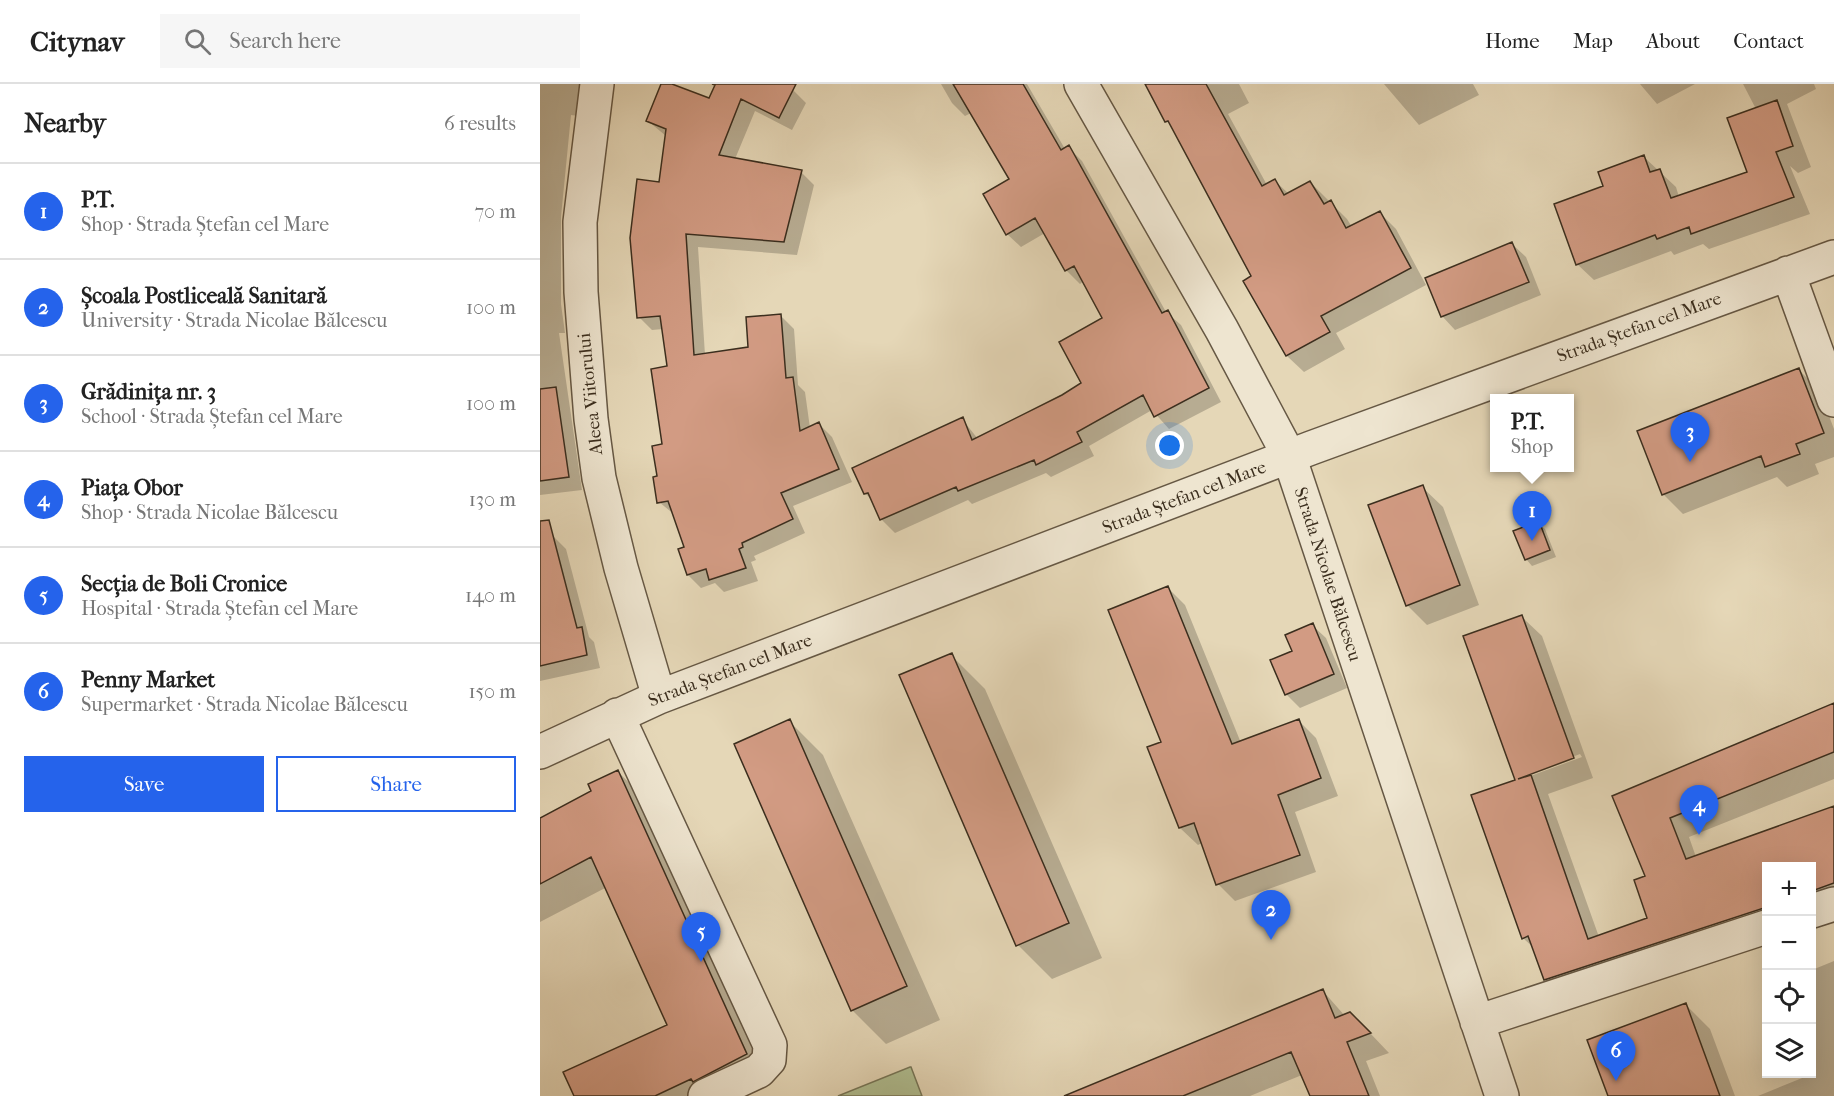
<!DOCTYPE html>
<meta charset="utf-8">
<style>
body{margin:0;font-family:"IM FELL French Canon",serif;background:#f6f6f6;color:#222}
.controls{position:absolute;right:18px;bottom:18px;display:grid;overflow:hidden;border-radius:0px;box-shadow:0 6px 24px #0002}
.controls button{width:54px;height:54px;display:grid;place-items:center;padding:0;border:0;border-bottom:2px solid #e0e0e0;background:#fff;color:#222;font:30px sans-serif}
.you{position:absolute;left:630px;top:362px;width:21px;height:21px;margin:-15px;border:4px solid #fff;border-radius:50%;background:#1a73e8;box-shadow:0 0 0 9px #1a73e833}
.badge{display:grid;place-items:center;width:39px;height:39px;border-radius:50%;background:#2563eb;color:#fff;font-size:20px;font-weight:700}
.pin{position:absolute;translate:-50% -50px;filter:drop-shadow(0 2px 3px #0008)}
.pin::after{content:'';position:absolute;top:32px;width:21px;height:18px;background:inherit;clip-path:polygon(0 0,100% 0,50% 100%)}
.popup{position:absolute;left:950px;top:310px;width:84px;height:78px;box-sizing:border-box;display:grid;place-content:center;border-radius:0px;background:#fff;filter:drop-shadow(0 2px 4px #0005);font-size:20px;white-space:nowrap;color:#767676}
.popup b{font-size:22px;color:#222}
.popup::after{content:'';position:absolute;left:50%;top:100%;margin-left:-12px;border:12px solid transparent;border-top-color:#fff}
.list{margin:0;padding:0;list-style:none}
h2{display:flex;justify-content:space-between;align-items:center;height:78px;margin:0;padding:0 24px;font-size:26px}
h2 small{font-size:20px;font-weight:400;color:#767676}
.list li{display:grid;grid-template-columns:39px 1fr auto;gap:18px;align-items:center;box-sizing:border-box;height:96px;padding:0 24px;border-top:2px solid #e0e0e0}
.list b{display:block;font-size:22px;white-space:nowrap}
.list p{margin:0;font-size:20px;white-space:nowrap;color:#767676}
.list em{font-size:20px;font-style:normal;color:#767676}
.actions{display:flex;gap:12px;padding:18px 24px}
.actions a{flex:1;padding:14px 0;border:2px solid #2563eb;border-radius:0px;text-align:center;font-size:21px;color:#2563eb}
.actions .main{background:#2563eb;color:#fff}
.icon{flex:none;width:33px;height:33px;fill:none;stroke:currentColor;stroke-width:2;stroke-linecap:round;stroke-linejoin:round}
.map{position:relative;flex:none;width:1294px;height:1012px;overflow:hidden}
header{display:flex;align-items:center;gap:36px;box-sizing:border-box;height:84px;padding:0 30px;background:#fff;border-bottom:2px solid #e0e0e0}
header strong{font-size:28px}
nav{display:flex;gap:33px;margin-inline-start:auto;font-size:21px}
.search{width:420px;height:54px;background:#f6f6f6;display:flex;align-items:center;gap:15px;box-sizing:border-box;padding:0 21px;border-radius:0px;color:#767676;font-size:22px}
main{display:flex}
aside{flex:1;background:#fff}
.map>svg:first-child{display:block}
.green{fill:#b0bf92;stroke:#767658;stroke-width:1.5}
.shadow{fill:#0003;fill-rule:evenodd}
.building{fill:#d29b83;stroke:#3b2e1e;stroke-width:1.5}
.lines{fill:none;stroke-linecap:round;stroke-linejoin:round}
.minor-casing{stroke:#665844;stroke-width:36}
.minor{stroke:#eee5d0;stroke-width:33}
.labels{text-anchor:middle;stroke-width:4.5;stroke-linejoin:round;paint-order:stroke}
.street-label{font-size:18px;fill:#3b2e1e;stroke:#eee5d0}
</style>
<header>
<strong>Citynav</strong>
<div class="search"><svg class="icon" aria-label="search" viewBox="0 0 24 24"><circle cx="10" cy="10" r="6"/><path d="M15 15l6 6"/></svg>Search here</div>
<nav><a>Home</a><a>Map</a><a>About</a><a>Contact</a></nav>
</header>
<main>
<aside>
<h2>Nearby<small>6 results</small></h2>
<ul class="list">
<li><span class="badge">1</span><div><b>P.T.</b><p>Shop · Strada Ștefan cel Mare</p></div><em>70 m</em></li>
<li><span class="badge">2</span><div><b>Școala Postliceală Sanitară</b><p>University · Strada Nicolae Bălcescu</p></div><em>100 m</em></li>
<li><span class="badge">3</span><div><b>Grădinița nr. 3</b><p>School · Strada Ștefan cel Mare</p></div><em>100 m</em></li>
<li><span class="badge">4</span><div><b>Piața Obor</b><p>Shop · Strada Nicolae Bălcescu</p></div><em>130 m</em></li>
<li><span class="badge">5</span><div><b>Secția de Boli Cronice</b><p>Hospital · Strada Ștefan cel Mare</p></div><em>140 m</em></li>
<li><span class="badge">6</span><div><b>Penny Market</b><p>Supermarket · Strada Nicolae Bălcescu</p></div><em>150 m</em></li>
</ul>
<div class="actions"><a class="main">Save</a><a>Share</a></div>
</aside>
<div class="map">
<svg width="1294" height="1012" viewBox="0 0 1294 1012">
<rect width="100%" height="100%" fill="#e5d7b7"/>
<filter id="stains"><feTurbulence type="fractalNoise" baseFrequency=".00333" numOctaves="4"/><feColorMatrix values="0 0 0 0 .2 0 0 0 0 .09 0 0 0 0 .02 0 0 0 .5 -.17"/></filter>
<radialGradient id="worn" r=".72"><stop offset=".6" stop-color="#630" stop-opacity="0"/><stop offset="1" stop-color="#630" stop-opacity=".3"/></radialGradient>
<!-- green -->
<path class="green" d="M371 983 382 1012H298L370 983Z"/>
<!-- shadow -->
<path class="shadow" d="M0 0H42L38 32 31 31 21 133V220L25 249H19L42 406 0 411Z
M122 0 169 16 177 0H241L253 6 266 19 252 46 215 27 195 75 261 88 274 101 257 171 158 163 165 271 209 264 241 232 254 245 258 301 265 308 270 344 279 340 292 353 312 398 253 422 265 449 214 472 216 476 211 478 218 497 184 508 175 499 161 504 148 491 146 464 135 431 119 418 129 284 123 245 112 246 99 233 126 52 108 37Z
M401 0H487L525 65 528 63 542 77 626 228 641 241 681 318 629 345 612 326 549 362 554 372 511 393 506 389 432 420 428 416 355 449 342 436 334 418 325 409 422 335 438 355 543 299 564 235 544 197 540 200 526 186 505 149 481 163 467 150 471 96 431 29 425 32 412 19Z
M608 0H699L709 19 688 30 727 101 735 97 749 110 770 98 807 135 812 143 840 129 856 145 886 201 796 249 805 265 764 288 747 272 705 197 713 193Z
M844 0H933L939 11 879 41Z
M1100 0H1155L1117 20Z
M1203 0H1274L1276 5 1247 20 1271 83 1258 89 1250 82 1270 130 1169 165 1163 160 1134 171 1131 167 1054 196 1037 180 1065 103 1104 73 1136 103 1139 113 1209 89 1216 25Z
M972 160 986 173 1001 211 915 246 902 232Z
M1259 286 1279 306 1294 345V373L1275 380 1279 390 1247 403 1237 393 1143 430 1123 410Z
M882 403 903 423 939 521 887 541 867 521Z
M998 439 1005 445 1016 473 992 482 986 475Z
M13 452 26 465 49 553 54 558 60 584 0 597V455Z
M627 503 645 521 701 659 759 637 776 654 798 712 755 728 776 788 695 817 678 800 662 759 658 761 640 744 623 659Z
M982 533 1002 552 1053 694 1008 710 1059 853 1109 835 1107 793 1074 712 1294 620V695L1149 753 1156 773 1294 724V826L1272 833V782H1226V848L1025 915 1005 896 995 865 983 854 977 697ZM1040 670 1042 673 985 694V691Z
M772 541 786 554 807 604 760 624 746 610 754 567Z
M411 571 445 605 562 874 512 895 478 861Z
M249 637 283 671 400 936 346 960 312 926Z
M78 688 104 713 231 996 200 1012H35L129 942 67 803 0 838V736L53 707Z
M1294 877V1012H1218L1272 990V886Z
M783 907 805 932 830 949 849 969 826 977 840 1012H771L762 991 710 1012H567Z
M1146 921 1170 945 1195 1012H1069Z"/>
<!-- building -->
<path class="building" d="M121 0H132L169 14 175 1 172 0H256L239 34 201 15 179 71 262 86 244 158 146 150 154 271 208 263 206 233 241 230 246 294 253 293 260 347 279 338 299 385 241 409 253 435 202 459 203 463 199 465 206 484 169 496 166 485 147 491 138 465 144 463 128 417 117 419 113 393 117 392 112 362 122 360 111 285 127 282 120 232 97 234 90 154 97 95 119 98 126 45 106 37Z
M413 0H483L521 66 529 61 622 229 628 226 669 304 614 333 603 311 537 348 542 358 496 381 494 376 418 407 416 403 340 436 328 409 324 410 312 384 423 333 432 356 522 311 541 299 519 258 562 234 534 182 525 187 495 134 466 151 443 110 469 95Z
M605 0H666L722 102 735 95 744 111 770 97 784 120 791 116 806 144 840 127 871 184 781 232 790 248 746 272 703 197 711 192 628 37 625 38Z
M1237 16 1253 62 1236 68 1254 113 1151 150 1149 143 1117 155 1115 151 1036 181 1014 120 1063 102 1058 88 1104 71 1110 88 1120 85 1131 114 1207 88 1187 34Z
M972 158 989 198 901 233 885 194Z
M1259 284 1284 349 1256 360 1260 370 1225 383 1221 372 1122 411 1097 347Z
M16 303 29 393 0 397V305Z
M883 401 920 501 866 522 828 421Z
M9 436 37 544 42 543 47 571 0 582V437Z
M999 437 1010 466 985 476 973 447Z
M628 502 692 660 759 635 781 694 738 711 760 771 676 801 654 739 639 744 607 663 621 658 568 526Z
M982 531 1034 674 978 695 991 691 1048 855 1107 834 1094 796 1105 792 1072 712 1294 619V668L1130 734 1146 775 1294 722V799L1272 807V783H1227V823L1004 896 988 852 982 855 931 711 975 696 923 552Z
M773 539 794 590 745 611 730 576 752 567 745 551Z
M412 569 529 839 476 862 359 591Z
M250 635 367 902 311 927 194 660Z
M78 686 207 970 153 998 151 995 115 1012H34L23 988 127 941 51 773 0 800V734L51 707 48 700Z
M783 905 795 934 810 928 831 949 807 958 829 1012H770L751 968 643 1012H524Z
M1146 919 1180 1012H1068L1047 956Z"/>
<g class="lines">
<defs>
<path id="minor" d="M57 0 40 138 41 208 51 335 59 394 81 484 119 613
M541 0 682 246 749 372 962 1012
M1248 189 1294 316
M77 631 230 961 229 976 219 987 165 1012
M0 668 119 613 771 364 1294 173
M1272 827 1294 820
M937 938 1226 843"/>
</defs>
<!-- minor casing -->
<use href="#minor" class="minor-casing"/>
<!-- minor -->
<use href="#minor" class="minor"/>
</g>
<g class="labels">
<!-- street labels -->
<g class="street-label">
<text transform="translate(1099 243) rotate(-20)" y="6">Strada Ștefan cel Mare</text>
<text transform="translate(50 310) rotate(-96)" y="6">Aleea Viitorului</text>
<text transform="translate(644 413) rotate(-21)" y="6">Strada Ștefan cel Mare</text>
<text transform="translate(788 490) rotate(72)" y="6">Strada Nicolae Bălcescu</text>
<text transform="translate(190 586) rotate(-21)" y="6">Strada Ștefan cel Mare</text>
</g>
</g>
<rect width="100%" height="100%" filter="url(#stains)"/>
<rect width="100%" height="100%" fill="url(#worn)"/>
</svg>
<div class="controls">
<button>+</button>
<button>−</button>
<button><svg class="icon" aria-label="locate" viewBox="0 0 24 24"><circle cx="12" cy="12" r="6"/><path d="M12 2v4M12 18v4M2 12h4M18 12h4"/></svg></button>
<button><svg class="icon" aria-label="layers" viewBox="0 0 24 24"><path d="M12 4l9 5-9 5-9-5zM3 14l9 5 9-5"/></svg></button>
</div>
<div class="you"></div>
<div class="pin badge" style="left:992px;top:457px">1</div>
<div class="popup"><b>P.T.</b>Shop</div>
<div class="pin badge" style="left:731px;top:856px">2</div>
<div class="pin badge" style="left:1150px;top:378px">3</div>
<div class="pin badge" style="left:1159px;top:751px">4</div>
<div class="pin badge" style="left:161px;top:878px">5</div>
<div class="pin badge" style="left:1076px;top:997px">6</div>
</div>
</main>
